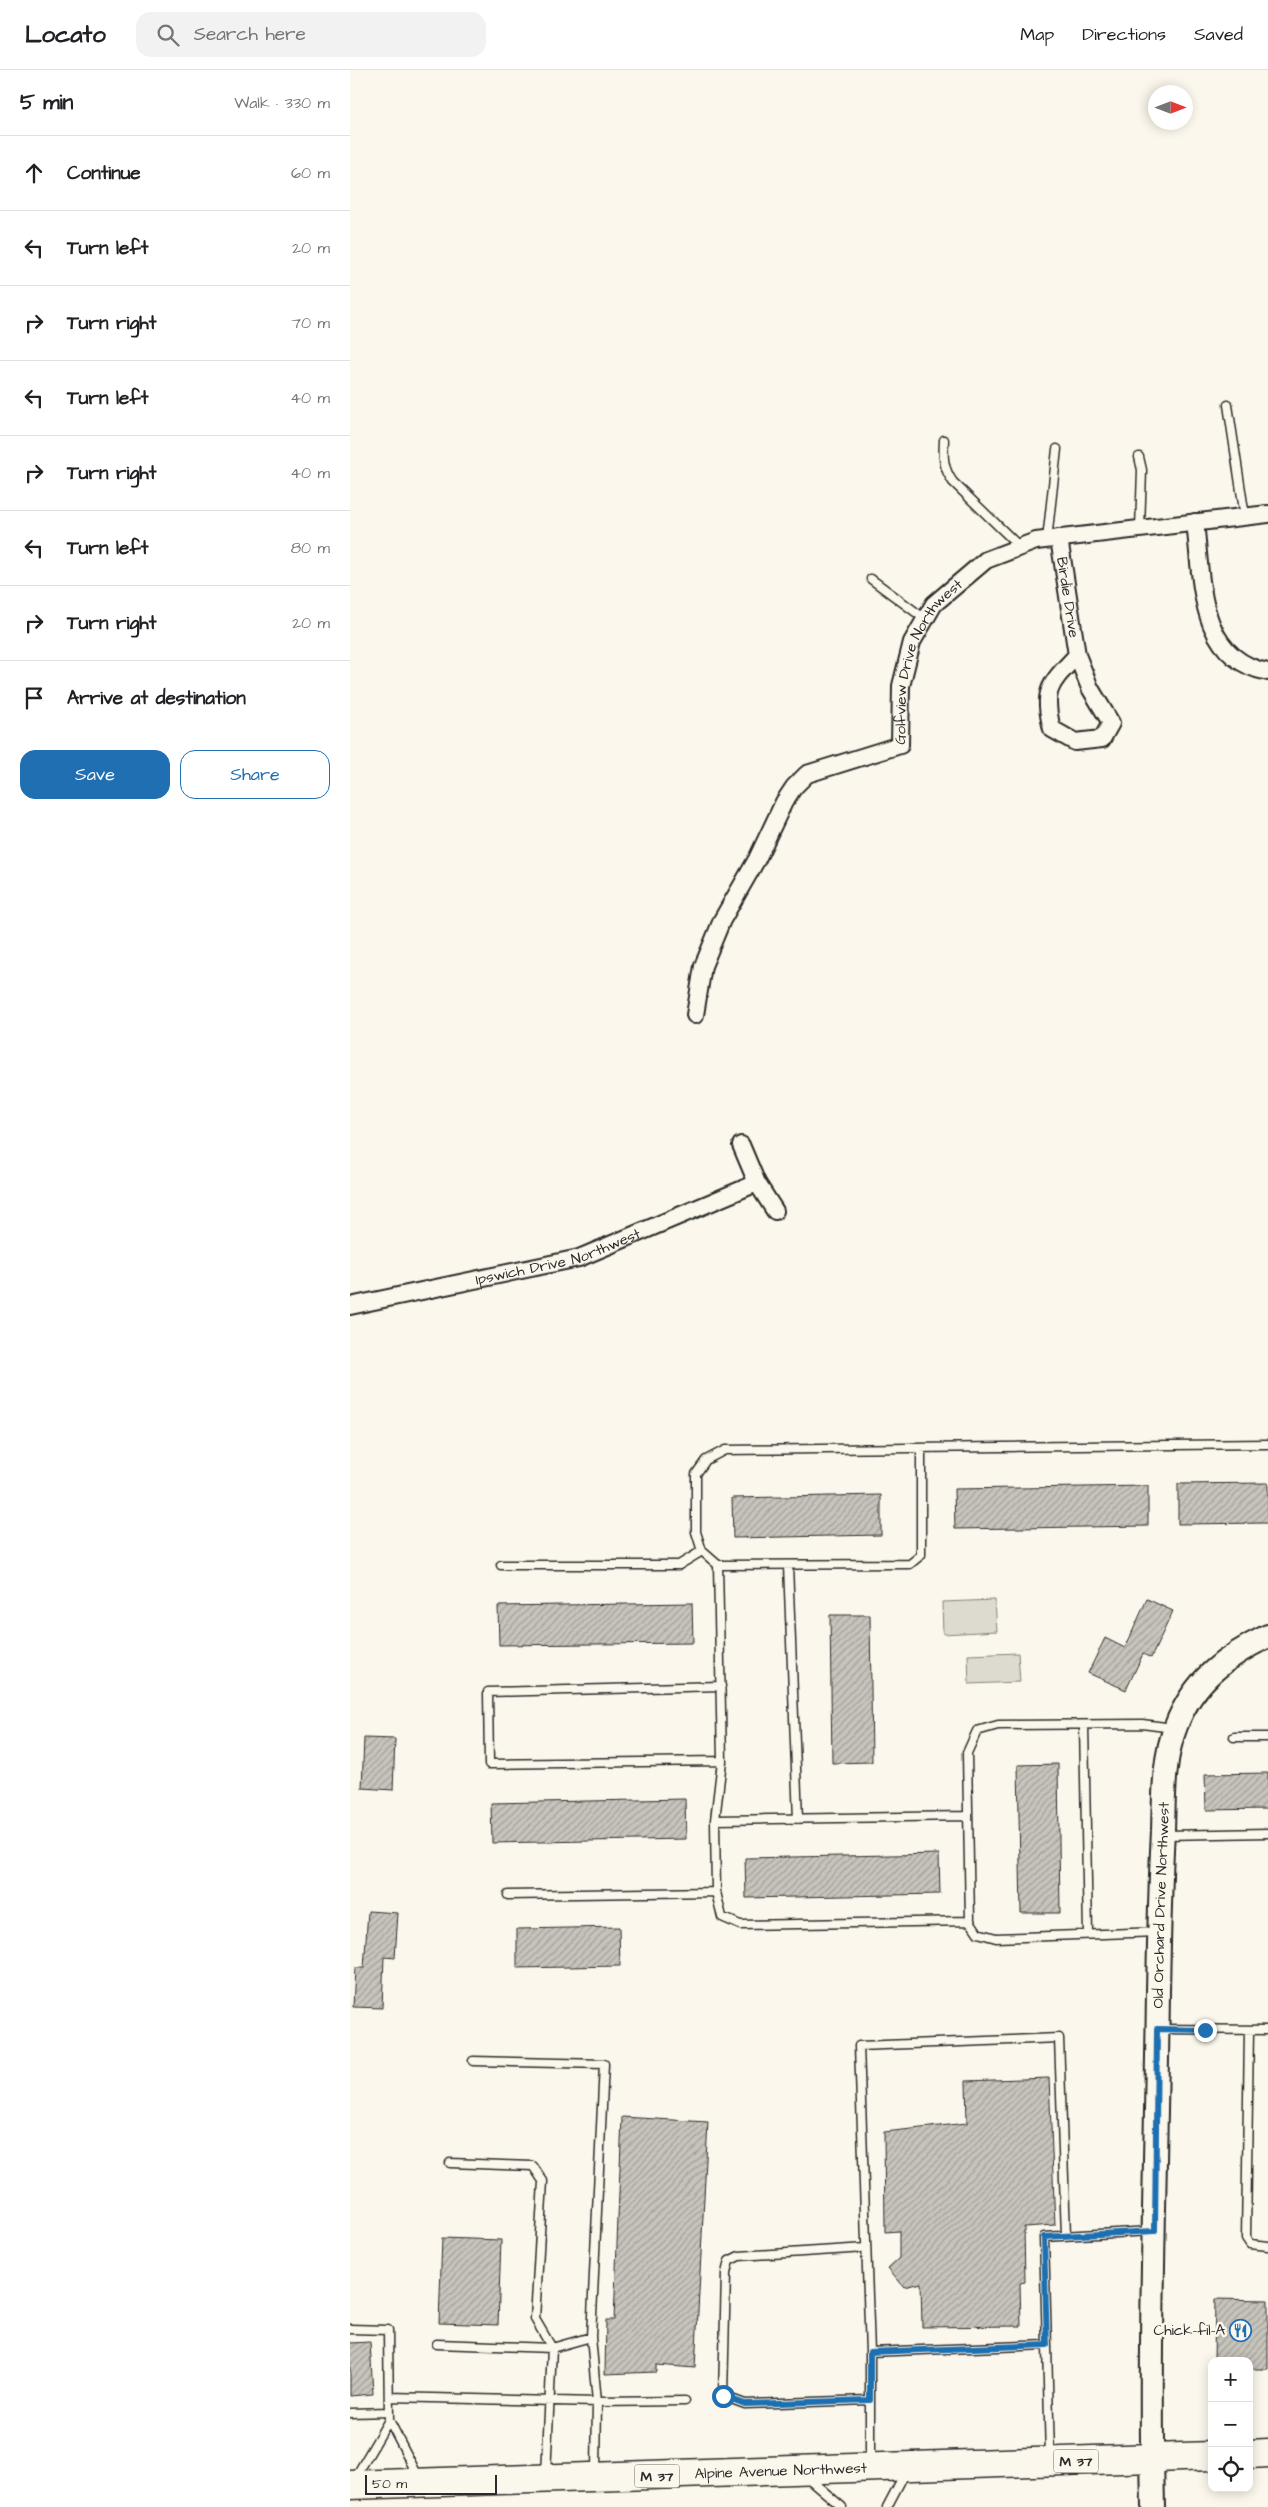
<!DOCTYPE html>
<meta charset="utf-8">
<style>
body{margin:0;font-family:"Architects Daughter",sans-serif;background:#f2f2f2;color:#202124}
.controls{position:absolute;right:15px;bottom:15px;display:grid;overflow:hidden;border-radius:10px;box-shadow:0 2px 12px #0003}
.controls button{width:45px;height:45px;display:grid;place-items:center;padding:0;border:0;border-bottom:1px solid #e0e0e0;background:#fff;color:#202124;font:25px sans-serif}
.compass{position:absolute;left:798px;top:15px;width:45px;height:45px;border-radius:50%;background:#fff;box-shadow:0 2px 12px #0003;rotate:90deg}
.scale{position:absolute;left:15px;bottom:12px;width:132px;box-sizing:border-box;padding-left:5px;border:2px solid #2b2b2b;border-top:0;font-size:14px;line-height:18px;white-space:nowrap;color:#2b2b2b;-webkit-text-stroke:4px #fbf7ec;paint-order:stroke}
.stop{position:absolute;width:15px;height:15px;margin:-11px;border:4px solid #1f6fb2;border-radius:50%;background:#fff}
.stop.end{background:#1f6fb2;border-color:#fff;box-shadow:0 1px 5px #0008}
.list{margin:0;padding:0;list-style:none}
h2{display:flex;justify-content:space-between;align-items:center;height:65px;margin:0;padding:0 20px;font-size:21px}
h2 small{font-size:16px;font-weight:400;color:#757577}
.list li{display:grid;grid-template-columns:32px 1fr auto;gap:15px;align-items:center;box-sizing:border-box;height:75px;padding:0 20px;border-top:1px solid #e0e0e0}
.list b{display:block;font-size:19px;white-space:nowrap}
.list em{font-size:16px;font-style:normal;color:#757577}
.actions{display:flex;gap:10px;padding:15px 20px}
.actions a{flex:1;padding:11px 0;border:1px solid #1f6fb2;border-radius:15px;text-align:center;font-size:18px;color:#1f6fb2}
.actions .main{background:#1f6fb2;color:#fff}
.icon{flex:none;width:28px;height:28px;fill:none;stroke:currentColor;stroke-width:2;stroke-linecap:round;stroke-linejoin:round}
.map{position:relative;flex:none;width:918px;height:2437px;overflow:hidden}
header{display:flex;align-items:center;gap:30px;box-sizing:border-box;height:70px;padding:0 25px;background:#fff;border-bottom:1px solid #e0e0e0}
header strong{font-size:24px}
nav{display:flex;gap:28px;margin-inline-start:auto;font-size:18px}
.search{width:350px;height:45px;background:#f2f2f2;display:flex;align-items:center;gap:12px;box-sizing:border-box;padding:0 18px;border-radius:15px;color:#757577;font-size:19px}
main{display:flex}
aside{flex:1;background:#fff}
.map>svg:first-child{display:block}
.garden{fill:#dddad0;stroke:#84827e}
.building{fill:url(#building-hatch);stroke:#2b2b2b}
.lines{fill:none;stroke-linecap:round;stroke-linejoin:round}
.lane-casing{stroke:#2b2b2b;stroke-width:11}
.street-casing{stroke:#2b2b2b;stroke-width:20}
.secondary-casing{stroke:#2b2b2b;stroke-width:26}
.highway-casing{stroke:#2b2b2b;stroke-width:31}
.lane{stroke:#fbf7ec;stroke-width:8}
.street{stroke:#fbf7ec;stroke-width:16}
.secondary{stroke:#fbf7ec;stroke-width:22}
.highway{stroke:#fbf7ec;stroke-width:28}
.route{stroke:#1f6fb2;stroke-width:6}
.labels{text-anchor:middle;stroke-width:5;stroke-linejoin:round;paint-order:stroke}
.shield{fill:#fbf7ec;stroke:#696865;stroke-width:1}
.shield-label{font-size:14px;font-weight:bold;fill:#2b2b2b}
.street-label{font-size:15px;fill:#2b2b2b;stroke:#fbf7ec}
.poi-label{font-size:15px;fill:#2b2b2b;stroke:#fbf7ec;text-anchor:end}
</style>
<header>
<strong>Locato</strong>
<div class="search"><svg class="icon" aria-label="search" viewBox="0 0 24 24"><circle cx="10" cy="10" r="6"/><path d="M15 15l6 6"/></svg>Search here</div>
<nav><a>Map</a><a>Directions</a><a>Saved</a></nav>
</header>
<main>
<aside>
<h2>5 min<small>Walk · 330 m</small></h2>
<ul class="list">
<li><svg class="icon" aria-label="ahead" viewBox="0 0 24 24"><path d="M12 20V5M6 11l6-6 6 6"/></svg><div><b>Continue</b></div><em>60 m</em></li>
<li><svg class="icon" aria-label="left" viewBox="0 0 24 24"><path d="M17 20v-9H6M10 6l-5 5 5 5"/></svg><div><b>Turn left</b></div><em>20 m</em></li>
<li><svg class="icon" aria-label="right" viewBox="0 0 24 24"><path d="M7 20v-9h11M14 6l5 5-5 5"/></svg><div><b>Turn right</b></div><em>70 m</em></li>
<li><svg class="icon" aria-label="left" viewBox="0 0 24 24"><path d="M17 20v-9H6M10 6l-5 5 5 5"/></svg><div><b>Turn left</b></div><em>40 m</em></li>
<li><svg class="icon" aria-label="right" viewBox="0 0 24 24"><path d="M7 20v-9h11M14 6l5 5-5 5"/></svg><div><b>Turn right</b></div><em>40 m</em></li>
<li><svg class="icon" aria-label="left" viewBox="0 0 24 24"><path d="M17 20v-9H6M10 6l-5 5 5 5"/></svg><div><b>Turn left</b></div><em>80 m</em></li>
<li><svg class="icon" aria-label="right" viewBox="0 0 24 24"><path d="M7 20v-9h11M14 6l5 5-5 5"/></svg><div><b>Turn right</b></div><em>20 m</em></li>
<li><svg class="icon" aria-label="arrive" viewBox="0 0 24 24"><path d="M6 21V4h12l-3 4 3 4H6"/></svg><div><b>Arrive at destination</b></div></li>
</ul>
<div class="actions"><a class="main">Save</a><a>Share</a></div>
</aside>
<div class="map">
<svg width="918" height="2437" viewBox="0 0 918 2437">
<defs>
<pattern id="building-hatch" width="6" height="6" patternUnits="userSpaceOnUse" patternTransform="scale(1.25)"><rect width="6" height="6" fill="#c7c4bc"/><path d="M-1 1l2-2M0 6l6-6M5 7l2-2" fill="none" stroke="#a29f99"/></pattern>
</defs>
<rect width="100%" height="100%" fill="#fbf7ec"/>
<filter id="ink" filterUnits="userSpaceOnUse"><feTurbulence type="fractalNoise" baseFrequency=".02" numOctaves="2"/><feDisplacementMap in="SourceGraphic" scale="10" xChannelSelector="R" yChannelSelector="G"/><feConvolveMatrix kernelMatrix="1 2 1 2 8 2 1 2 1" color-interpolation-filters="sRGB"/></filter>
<g filter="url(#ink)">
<!-- garden -->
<path class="garden" d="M645 1530 647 1561 593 1564 592 1532Z
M668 1583 670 1612 619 1614 618 1585Z"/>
<!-- building -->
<path class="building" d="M918 1413V1453L828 1454V1414Z
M798 1416V1456L605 1459 604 1419Z
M531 1425V1465L383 1468 382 1428Z
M797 1529 823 1541 801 1588 793 1584 776 1620 738 1603 755 1568 775 1578Z
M342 1533 343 1573 149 1575 148 1536Z
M480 1545H520L522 1692 482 1693Z
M14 1668 45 1669 43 1720 12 1718Z
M708 1694 710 1843H671L668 1695Z
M918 1703V1739L856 1740 855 1704Z
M335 1729 336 1769 142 1773 141 1733Z
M589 1784 590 1824 396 1828 395 1788Z
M18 1841 48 1843 45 1888 34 1887 32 1938 3 1937 5 1898H14Z
M269 1857 270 1896 167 1898V1859Z
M699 2008 705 2155 674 2157 675 2212 670 2213 671 2256 572 2257 571 2213 554 2217 538 2198 549 2188V2161L535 2162 534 2062 617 2053 616 2011Z
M272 2047 358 2052 345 2298 306 2295V2302L255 2304 256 2250H264Z
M92 2168 151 2170 148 2255 89 2253Z
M865 2229 918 2230V2299H899V2291H864Z
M20 2272 23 2324 0 2326V2273Z"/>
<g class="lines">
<defs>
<path id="lane" d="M878 335 895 447
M594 370C593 387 593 398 603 412L670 477
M789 387 792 400 790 459
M697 470 707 379
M521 509 575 549
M571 1378V1485L560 1494 368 1495 352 1481 346 1462V1404L356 1390 375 1380 918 1374
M151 1495H329L352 1481
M368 1495 372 1691 365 1750 366 1822 372 1847 390 1855 620 1851
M438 1495 448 1749
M371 1616 138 1622 139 1694 372 1691
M734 1655 738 1864
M884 1667H918
M365 1750 618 1746
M815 1765 918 1763
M158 1825 366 1822
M808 1862 646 1868 628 1863 620 1851 617 1683 627 1661 648 1655 792 1654 823 1658
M809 1959 918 1960
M899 1960 896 2168 900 2174 918 2176
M100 2093 183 2096 193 2111 185 2249 202 2278 241 2267 254 1994 123 1991
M516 2178 389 2186 379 2191 376 2203 373 2326 395 2334 520 2330
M0 2259 38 2260 39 2350
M87 2274 202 2278 196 2405
M697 2275 520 2282 509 1976 709 1968 716 2165
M39 2327 247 2332 241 2267
M0 2343 39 2342
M700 2386 694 2167 801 2161
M520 2392V2282
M246 2402 247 2332 335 2331
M457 2407 492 2437
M5 2408 39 2350 68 2406
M537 2437 556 2401"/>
<g id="street">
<path d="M845 452C852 508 847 589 918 602"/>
<path id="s1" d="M709 468 727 585C700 614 692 619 702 659L725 672 752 669 761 653 740 618 727 585"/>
<path id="s2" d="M345 945 353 896 372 850 407 789 434 732 444 717 457 704 550 675 551 616 562 572 584 534 636 490 686 471 918 444"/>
<path d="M391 1075 407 1113 425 1141"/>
<path id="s3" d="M0 1236 229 1188 407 1113"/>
</g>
<g id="secondary">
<path id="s4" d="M803 2437C799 2265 806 2093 808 1922 809 1868 810 1814 813 1761 814 1727 813 1688 826 1656 843 1611 876 1586 918 1566"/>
</g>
<g id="highway">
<path d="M899 2384 918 2383"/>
<path id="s5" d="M0 2415 862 2386"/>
</g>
</defs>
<!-- lane casing -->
<use href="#lane" class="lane-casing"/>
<!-- street casing -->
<use href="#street" class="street-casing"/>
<!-- secondary casing -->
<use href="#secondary" class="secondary-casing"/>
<!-- highway casing -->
<use href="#highway" class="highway-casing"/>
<!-- lane -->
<use href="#lane" class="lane"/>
<!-- street -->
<use href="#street" class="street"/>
<!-- secondary -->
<use href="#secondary" class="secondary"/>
<!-- highway -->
<use href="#highway" class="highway"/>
</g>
</g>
<g class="lines" filter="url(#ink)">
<!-- route -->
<path class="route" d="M373 2326 395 2334 520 2330V2282L697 2275 694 2167 805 2161 807 1959 855 1960"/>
</g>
<!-- icons -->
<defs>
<symbol id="restaurant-ring" viewBox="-11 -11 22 22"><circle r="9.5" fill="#fbf7ec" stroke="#1f6fb2" stroke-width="1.5"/><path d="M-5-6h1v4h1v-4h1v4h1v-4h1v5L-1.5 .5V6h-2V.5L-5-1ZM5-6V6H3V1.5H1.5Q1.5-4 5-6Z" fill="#1f6fb2"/></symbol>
</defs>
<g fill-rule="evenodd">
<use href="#restaurant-ring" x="878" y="2248" width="25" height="25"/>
</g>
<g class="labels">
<!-- shield labels -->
<g class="shield">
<rect x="703.5" y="2379.5" width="45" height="23" rx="4"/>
<rect x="284.5" y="2394.5" width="45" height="23" rx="4"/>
</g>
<g class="shield-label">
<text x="726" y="2396">M 37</text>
<text x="307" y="2411">M 37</text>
</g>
<!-- street labels -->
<g class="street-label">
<text dy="5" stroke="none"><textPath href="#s1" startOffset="60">Birdie Drive</textPath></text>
<text dy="5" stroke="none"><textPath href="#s2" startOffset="458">Golfview Drive Northwest</textPath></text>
<text dy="5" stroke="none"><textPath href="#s3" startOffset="214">Ipswich Drive Northwest</textPath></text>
<text dy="5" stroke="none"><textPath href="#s4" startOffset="602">Old Orchard Drive Northwest</textPath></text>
<text dy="5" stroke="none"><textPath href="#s5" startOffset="431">Alpine Avenue Northwest</textPath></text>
</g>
<!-- poi labels -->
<g class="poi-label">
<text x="875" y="2265">Chick-fil-A</text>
</g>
</g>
</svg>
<div class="controls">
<button>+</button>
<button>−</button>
<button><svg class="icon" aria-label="locate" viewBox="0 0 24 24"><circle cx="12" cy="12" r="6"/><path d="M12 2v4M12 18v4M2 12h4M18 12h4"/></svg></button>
</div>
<svg class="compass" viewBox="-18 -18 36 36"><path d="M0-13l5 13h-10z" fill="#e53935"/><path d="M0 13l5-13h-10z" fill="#757577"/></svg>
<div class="scale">50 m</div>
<div class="stop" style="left:373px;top:2326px"></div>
<div class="stop end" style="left:855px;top:1960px"></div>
</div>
</main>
